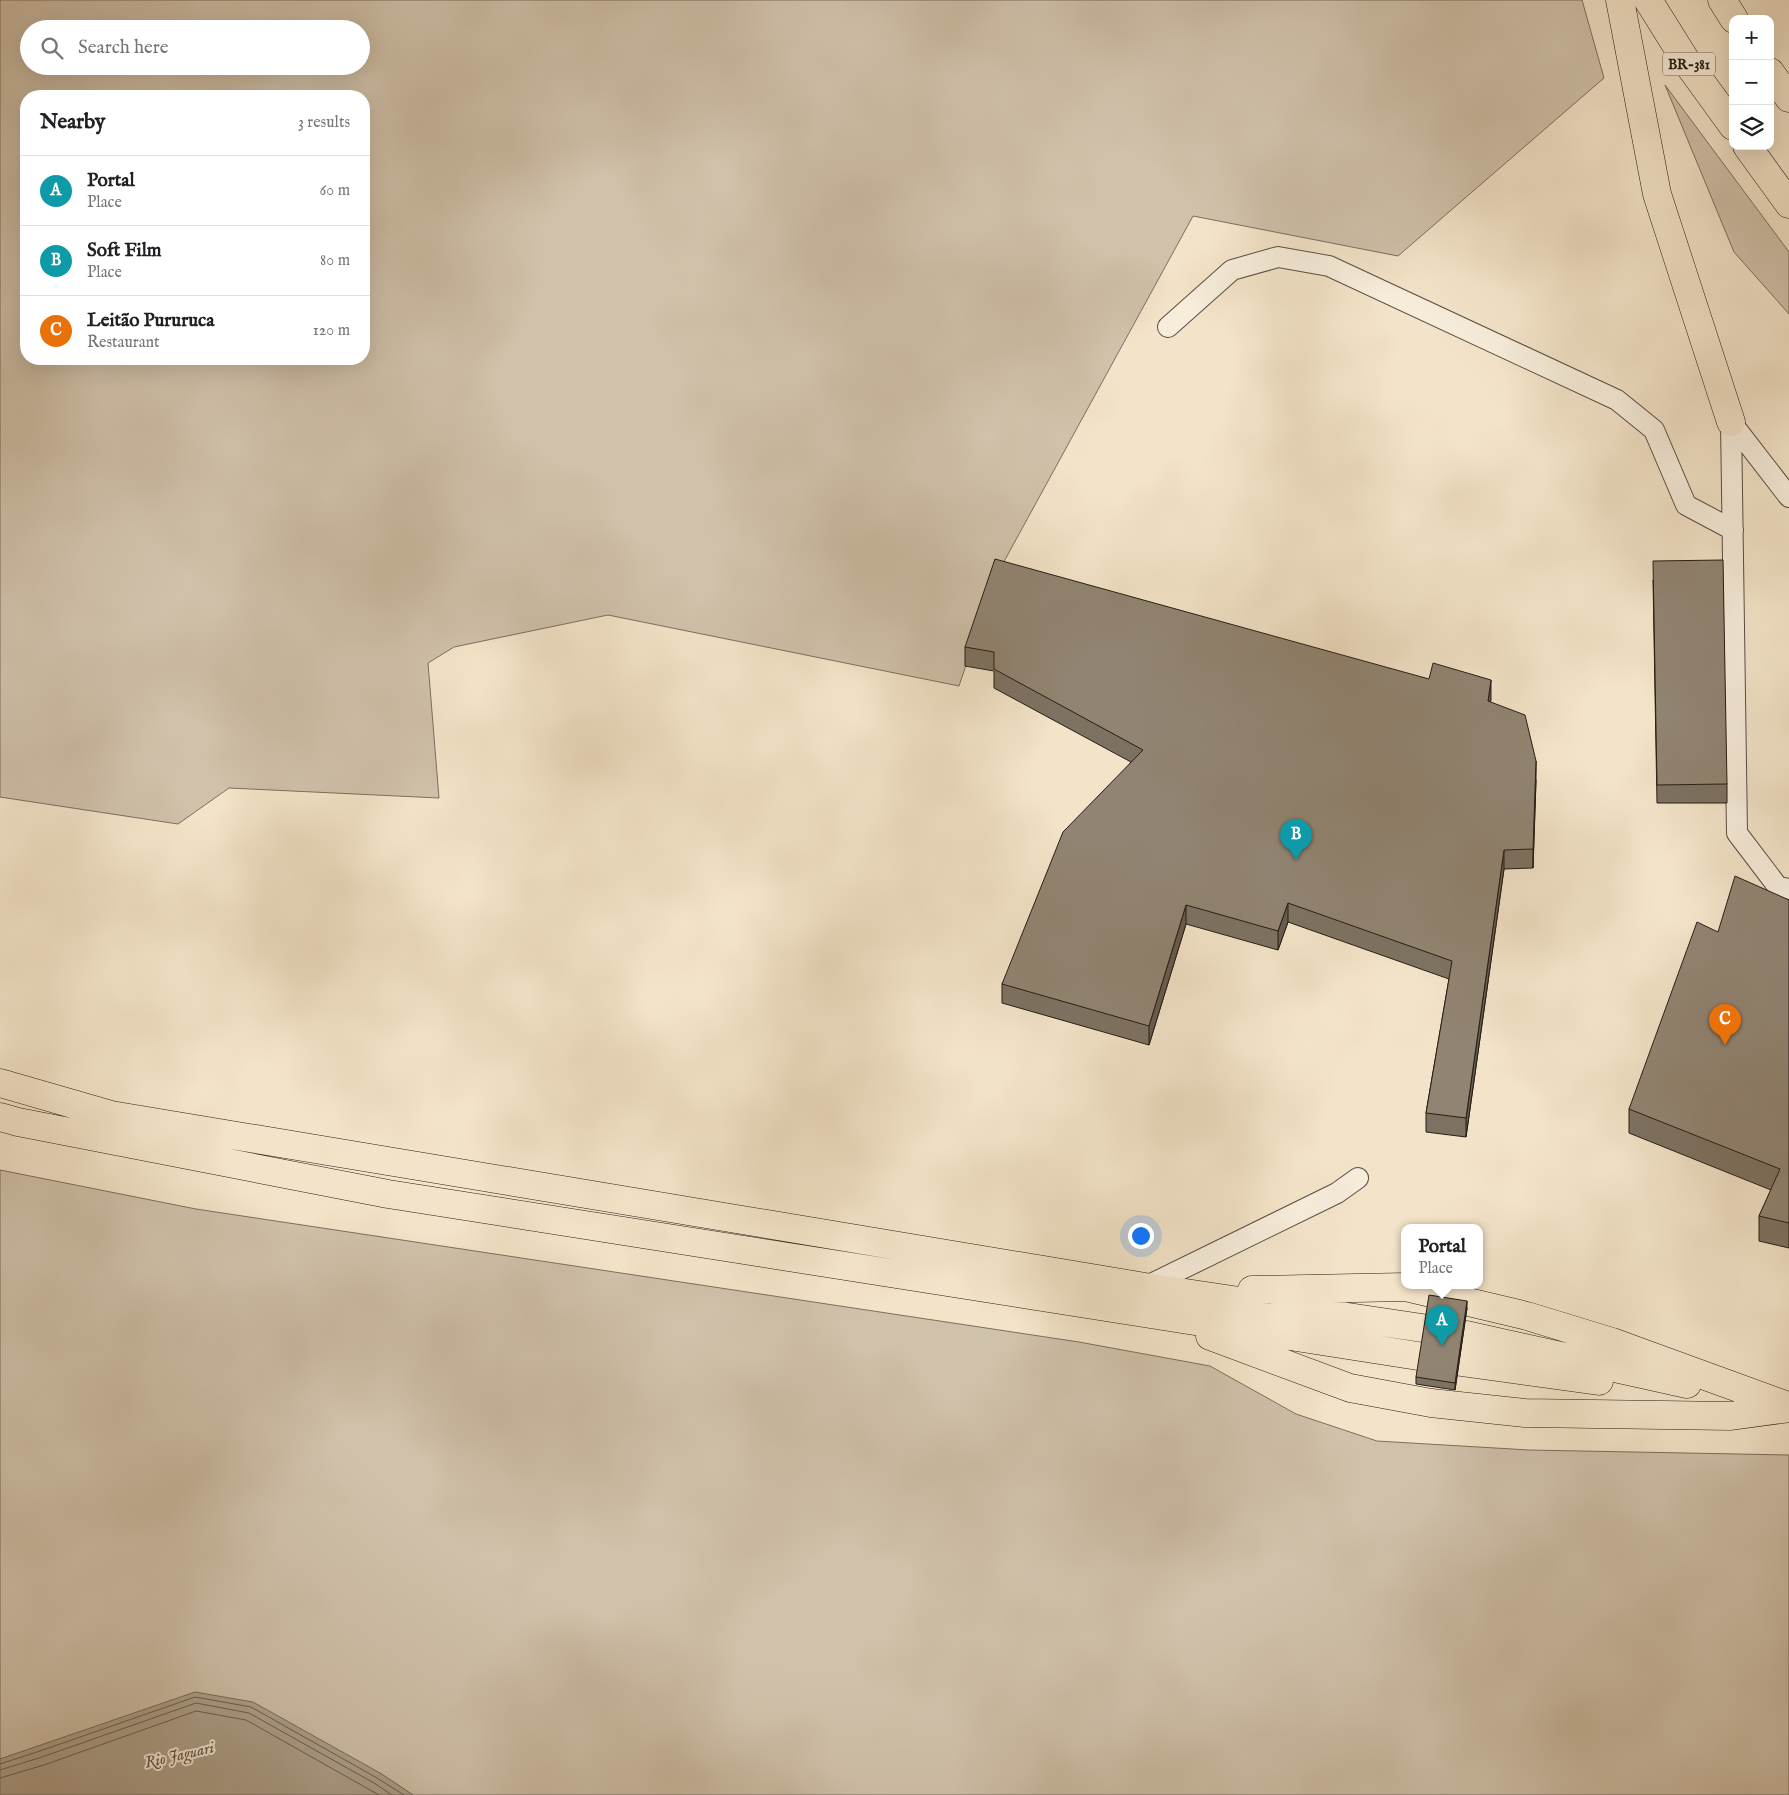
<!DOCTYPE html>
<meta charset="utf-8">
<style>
body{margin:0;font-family:"IM FELL English",serif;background:#f6f6f6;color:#202124}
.controls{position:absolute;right:15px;top:15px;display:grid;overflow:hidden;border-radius:10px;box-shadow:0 5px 20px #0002}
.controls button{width:45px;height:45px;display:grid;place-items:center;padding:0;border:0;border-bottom:1px solid #e0e0e0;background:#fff;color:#202124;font:25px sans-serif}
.you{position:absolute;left:1140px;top:1235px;width:18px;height:18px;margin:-12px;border:4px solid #fff;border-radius:50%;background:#1a73e8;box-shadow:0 0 0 8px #1a73e833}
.badge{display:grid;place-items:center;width:32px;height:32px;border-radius:50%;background:#8f2418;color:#fff;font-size:16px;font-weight:700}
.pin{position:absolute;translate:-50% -41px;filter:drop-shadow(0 1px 2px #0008)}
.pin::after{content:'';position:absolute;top:26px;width:18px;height:15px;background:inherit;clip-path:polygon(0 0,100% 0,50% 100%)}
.popup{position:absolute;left:1401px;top:1224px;width:82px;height:65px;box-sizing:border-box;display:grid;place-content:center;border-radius:10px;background:#fff;filter:drop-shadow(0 1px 4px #0005);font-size:16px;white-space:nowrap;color:#757577}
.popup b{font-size:19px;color:#202124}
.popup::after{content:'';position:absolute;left:50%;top:100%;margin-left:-10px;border:10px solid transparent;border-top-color:#fff}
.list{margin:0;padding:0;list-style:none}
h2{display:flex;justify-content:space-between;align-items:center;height:65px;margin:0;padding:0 20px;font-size:21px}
h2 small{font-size:16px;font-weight:400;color:#757577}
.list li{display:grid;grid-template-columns:32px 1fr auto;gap:15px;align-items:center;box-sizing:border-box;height:70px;padding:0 20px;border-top:1px solid #e0e0e0}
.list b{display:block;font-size:19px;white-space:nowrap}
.list p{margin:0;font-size:16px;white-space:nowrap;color:#757577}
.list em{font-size:16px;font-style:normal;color:#757577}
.icon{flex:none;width:28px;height:28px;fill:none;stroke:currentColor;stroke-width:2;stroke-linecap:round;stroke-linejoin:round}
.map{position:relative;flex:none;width:1789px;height:1795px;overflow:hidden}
.search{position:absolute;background:#fff;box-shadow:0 5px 20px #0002;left:20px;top:20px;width:350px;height:55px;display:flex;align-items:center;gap:12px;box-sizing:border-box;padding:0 18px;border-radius:28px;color:#757577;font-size:19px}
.panel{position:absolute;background:#fff;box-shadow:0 5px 20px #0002;left:20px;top:90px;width:350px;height:275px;border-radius:20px}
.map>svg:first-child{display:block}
.green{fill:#d0c1aa;stroke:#7b6f60;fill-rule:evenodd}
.water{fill:#ada08b;stroke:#776c5c}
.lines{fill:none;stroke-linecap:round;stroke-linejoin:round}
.shore{stroke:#6a5e50;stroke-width:1}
.service-casing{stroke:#594e42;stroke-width:22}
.primary-casing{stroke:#261d15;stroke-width:29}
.motorway-casing{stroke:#261d15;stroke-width:29}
.service{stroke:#f7eddb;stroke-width:20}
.primary{stroke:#f3e3c8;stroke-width:28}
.motorway{stroke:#f3e3c8;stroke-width:28}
.wall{fill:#7d7262;stroke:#261d15}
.shaded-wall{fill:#665c50;stroke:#261d15}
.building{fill:#918472;stroke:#261d15}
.labels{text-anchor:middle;stroke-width:4;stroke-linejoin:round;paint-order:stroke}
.shield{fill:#f7eddb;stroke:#655b50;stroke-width:1}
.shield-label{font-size:14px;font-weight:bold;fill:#261d15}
.water-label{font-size:16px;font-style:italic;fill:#5c5144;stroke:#f7eddb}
</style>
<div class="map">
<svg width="1789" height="1795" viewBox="0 0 1789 1795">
<rect width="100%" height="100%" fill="#f3e3c8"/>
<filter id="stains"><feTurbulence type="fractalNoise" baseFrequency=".004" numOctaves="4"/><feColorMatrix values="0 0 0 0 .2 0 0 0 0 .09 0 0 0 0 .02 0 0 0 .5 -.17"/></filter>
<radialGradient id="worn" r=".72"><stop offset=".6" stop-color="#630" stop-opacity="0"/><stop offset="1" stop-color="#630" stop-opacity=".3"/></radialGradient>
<!-- green -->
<path class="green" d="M0 0H1582L1604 78 1398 256 1193 216 995 578 959 686 608 615 454 647 428 663 439 798 229 788 178 824 0 797ZM29 29H361V66H29ZM26 96H364V359H26Z
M1665 85 1789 252V314L1734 252Z
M0 1170 196 1209 1079 1342 1210 1366 1296 1414 1377 1441 1529 1450 1789 1455V1795H413L380 1773 38 1747 0 1759Z"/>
<!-- water -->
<path class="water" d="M195 1692 253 1702 380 1773 413 1795H0V1759Z"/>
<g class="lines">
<!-- shore -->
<path class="shore" d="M0 1764 40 1751 195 1697 251 1707 377 1778 404 1795
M0 1770 42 1757 196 1703 249 1713 374 1783 392 1795
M0 1778 44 1765 196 1711 246 1720 379 1795"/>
<defs>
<path id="service" d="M1168 327 1232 270 1278 257 1329 266 1617 400 1654 430 1686 505 1733 530
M1731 422 1737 833 1778 887 1789 889
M1731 422 1789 497
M1145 1287 1337 1193 1358 1178"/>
<path id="primary" d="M0 1083 111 1115 1145 1287 1422 1328
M0 1117 18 1122 388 1194 1418 1356
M1252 1290 1405 1287 1527 1316 1612 1342 1788 1406
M1466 1335 1687 1384
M1210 1336 1350 1388 1431 1403 1525 1413 1731 1416 1789 1408
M1461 1362 1599 1381"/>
<path id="motorway" d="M1620 0 1657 194 1731 422
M1648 0 1688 64 1733 126
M1722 0 1734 19
M1770 72 1789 98
M1747 146 1789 204"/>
</defs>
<!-- service casing -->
<use href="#service" class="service-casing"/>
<!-- primary casing -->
<use href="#primary" class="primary-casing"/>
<!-- motorway casing -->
<use href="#motorway" class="motorway-casing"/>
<!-- service -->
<use href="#service" class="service"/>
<!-- primary -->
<use href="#primary" class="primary"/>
<!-- motorway -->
<use href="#motorway" class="motorway"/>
</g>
<!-- wall -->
<path class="wall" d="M1653 580 1727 784V803H1657Z
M965 647 1491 699 1490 702 1536 780 1533 868 1504 869 1466 1137 1426 1132V1113L1449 979 1288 922 1278 950 1186 924 1149 1045 1002 1003V984L1131 762 994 688V671L965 666Z
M1789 900V1248L1759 1241V1216L1771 1190 1629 1133V1109L1718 932Z
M1467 1308 1455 1390 1416 1384V1377Z"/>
<!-- shaded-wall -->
<path class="shaded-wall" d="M1491 680V699L1488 720V701Z
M1536 761V780L1533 868V849Z
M1504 850V869L1466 1137V1118Z
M1288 903V922L1278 950V931Z
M1186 905V924L1149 1045V1026Z
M1467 1301V1308L1455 1390V1383Z"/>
<!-- building -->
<path class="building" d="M995 559 1429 679 1433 663 1491 680 1488 701 1525 715 1536 761 1533 849 1504 850 1466 1118 1426 1113 1452 961 1288 903 1278 931 1186 905 1149 1026 1002 984 1063 832 1143 750 994 669V652L965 647Z
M1723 560 1727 784 1657 785 1653 561Z
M1735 876 1789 900V1223L1759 1216 1780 1169 1629 1109 1697 922 1718 932Z
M1429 1295 1467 1301 1455 1383 1416 1377Z"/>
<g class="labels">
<!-- shield labels -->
<rect class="shield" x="1663" y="52.5" width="52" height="23" rx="4"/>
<g class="shield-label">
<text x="1689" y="69">BR-381</text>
</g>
<!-- water labels -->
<g class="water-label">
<text transform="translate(179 1754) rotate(-13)" y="6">Rio Jaguari</text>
</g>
</g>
<rect width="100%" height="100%" filter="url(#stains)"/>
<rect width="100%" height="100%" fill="url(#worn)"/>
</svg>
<div class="controls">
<button>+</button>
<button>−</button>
<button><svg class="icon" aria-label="layers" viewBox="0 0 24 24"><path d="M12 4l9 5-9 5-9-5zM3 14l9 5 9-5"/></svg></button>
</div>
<div class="you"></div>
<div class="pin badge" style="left:1442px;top:1346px;background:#0f9aa8">A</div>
<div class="popup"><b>Portal</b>Place</div>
<div class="pin badge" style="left:1296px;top:860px;background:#0f9aa8">B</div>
<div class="pin badge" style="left:1725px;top:1045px;background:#e8710a">C</div>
<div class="search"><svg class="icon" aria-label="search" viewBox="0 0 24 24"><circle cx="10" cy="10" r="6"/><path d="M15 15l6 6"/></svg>Search here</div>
<section class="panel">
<h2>Nearby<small>3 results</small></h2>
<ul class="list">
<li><span class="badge" style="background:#0f9aa8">A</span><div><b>Portal</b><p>Place</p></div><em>60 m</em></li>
<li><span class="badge" style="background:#0f9aa8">B</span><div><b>Soft Film</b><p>Place</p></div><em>80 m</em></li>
<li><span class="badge" style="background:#e8710a">C</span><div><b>Leitão Pururuca</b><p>Restaurant</p></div><em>120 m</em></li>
</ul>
</section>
</div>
